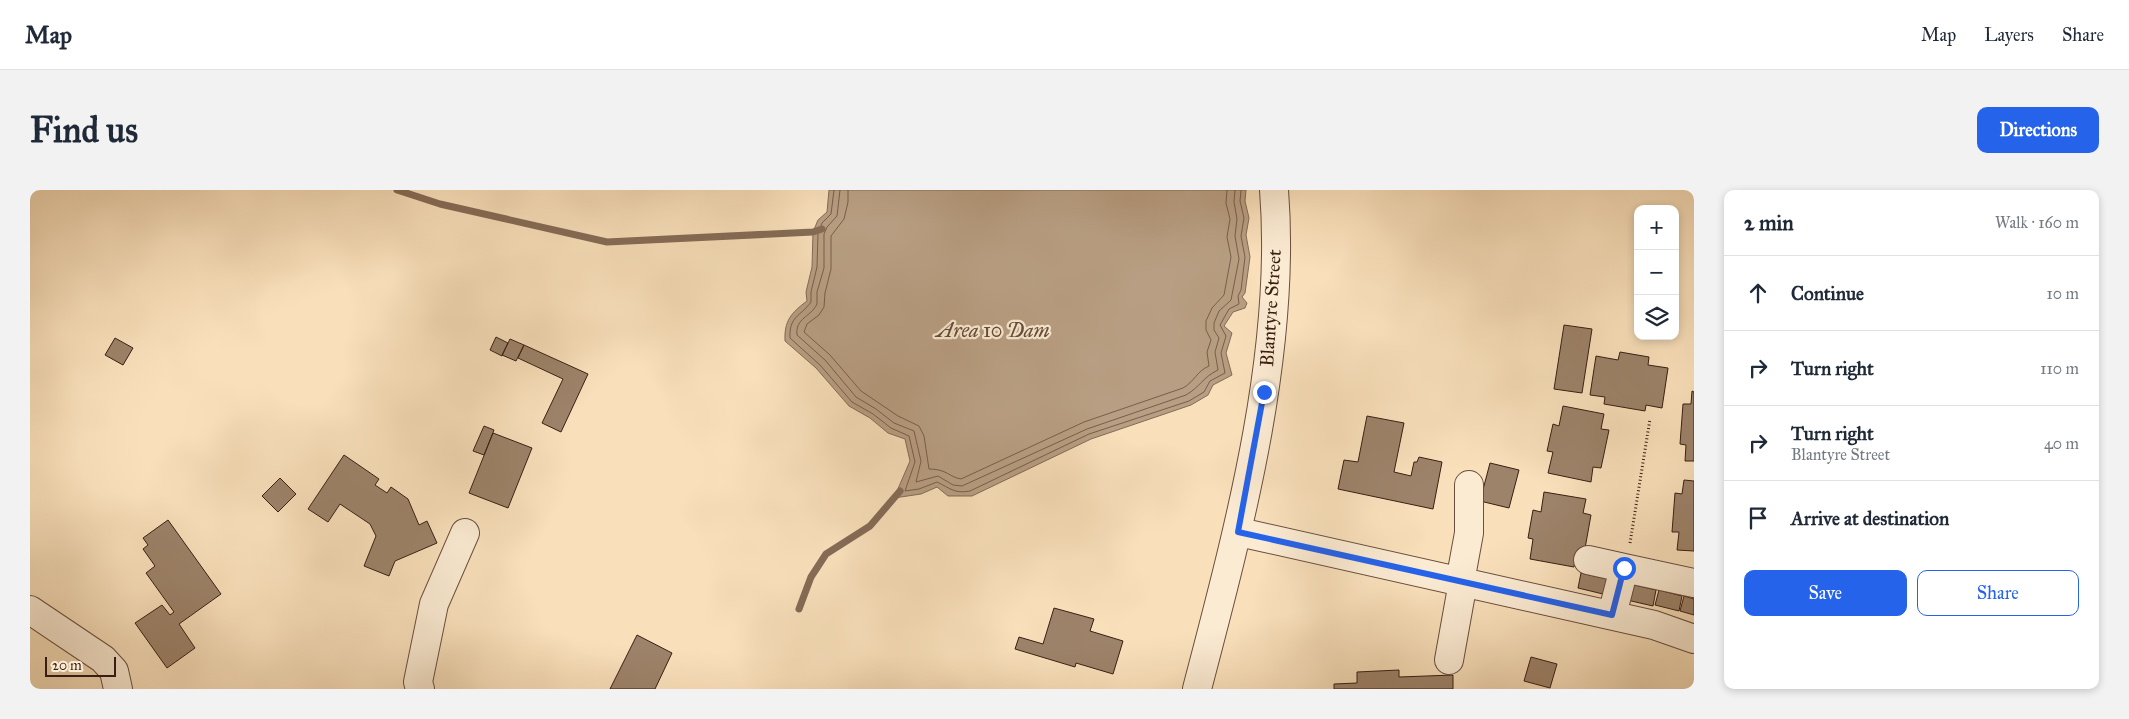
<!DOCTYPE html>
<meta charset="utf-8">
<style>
body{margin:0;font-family:"IM FELL Great Primer",serif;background:#f2f2f3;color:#1f2937}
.controls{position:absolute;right:15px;top:15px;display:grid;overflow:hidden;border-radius:10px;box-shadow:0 2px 8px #0003}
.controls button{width:45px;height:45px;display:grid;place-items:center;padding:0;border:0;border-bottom:1px solid #e0e1e3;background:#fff;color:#1f2937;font:25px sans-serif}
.scale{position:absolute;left:15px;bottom:12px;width:71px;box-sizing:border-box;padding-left:5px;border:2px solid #391f13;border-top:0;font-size:14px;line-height:18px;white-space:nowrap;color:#391f13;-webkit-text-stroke:4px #fbebd3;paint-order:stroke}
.stop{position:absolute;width:15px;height:15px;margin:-11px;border:4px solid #2563eb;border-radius:50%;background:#fff}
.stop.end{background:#2563eb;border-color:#fff;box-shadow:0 1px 5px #0008}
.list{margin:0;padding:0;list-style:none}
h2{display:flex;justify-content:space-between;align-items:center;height:65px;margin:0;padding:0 20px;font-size:21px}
h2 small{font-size:16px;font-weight:400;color:#747a83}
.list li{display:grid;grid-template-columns:32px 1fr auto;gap:15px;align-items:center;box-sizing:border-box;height:75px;padding:0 20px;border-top:1px solid #e0e1e3}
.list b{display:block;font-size:19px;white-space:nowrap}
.list p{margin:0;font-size:16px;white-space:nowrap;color:#747a83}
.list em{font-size:16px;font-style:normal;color:#747a83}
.actions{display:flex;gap:10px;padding:15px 20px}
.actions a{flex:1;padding:11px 0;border:1px solid #2563eb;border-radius:10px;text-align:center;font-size:18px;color:#2563eb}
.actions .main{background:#2563eb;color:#fff}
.icon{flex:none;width:28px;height:28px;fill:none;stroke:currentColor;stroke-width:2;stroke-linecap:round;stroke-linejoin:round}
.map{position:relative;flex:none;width:1664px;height:499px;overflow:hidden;border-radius:10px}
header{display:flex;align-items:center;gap:30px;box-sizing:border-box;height:70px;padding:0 25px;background:#fff;border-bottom:1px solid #e0e1e3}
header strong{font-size:24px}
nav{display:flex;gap:28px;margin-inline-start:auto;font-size:18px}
.intro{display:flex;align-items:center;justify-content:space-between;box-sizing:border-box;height:120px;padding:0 30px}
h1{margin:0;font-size:35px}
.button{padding:12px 22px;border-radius:10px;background:#2563eb;color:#fff;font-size:18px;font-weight:700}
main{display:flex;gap:30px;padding:0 30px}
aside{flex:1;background:#fff;border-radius:10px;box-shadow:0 2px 8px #0003}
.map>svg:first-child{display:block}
.water{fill:#b89e82;stroke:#856b56}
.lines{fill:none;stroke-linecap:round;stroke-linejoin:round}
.shore{stroke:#785e4a;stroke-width:1}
.stream{stroke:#856b56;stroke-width:7}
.building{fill:#9d836a;stroke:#391f13}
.minor-casing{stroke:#694f3d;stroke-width:30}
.path{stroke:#391f13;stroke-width:3;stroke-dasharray:1 2.5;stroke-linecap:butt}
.minor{stroke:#fbebd3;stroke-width:28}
.route{stroke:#2563eb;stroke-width:6}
.labels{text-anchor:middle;stroke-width:4.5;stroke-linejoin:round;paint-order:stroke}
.street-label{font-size:19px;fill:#391f13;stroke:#fbebd3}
.water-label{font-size:20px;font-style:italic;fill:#654b3a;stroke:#fbebd3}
</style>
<header>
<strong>Map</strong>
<nav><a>Map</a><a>Layers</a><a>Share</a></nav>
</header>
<div class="intro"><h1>Find us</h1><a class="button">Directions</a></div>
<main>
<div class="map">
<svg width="1664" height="499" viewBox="0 0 1664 499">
<rect width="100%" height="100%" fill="#f9e0bb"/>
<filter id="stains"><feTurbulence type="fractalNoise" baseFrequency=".004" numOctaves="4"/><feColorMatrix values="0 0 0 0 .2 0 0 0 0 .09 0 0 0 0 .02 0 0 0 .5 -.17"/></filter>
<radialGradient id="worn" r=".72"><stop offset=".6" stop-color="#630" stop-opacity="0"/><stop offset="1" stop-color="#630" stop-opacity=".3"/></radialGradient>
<!-- water -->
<path class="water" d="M799 0H1216L1215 11 1219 28 1216 45 1220 67 1215 103 1212 107 1217 113 1215 118 1203 122 1194 136 1202 143 1196 163 1202 185 1183 195 1178 205 1161 215 1061 249 942 306H918L907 297 891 304 864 308 880 271 875 249 858 243 840 228 819 216 786 178 755 151C754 131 761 123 777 111L776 102 782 77 783 42 788 30 797 22Z"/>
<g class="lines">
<!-- shore -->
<path class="shore" d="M804 0 801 24 792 33 788 43 787 77 781 102V112C770 127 759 126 760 148L790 175 822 212 843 224 861 238 879 246 885 272 875 301 889 299 907 292C920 298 924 304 940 301L1059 244 1159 211 1174 202 1180 191 1195 183 1191 163 1196 146 1190 135 1199 119 1209 114 1208 106 1211 100 1215 67 1211 46 1214 28 1210 11 1211 0
M810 0 807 26 797 37 794 44V78L787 102V114C781 127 765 128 767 145L795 170 826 207 846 219 864 233 884 241 891 271 886 292 908 286 923 295 932 296 1057 239 1156 205C1170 197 1173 187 1188 180L1185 162 1189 148 1184 140V133L1189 121 1201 110 1209 69 1205 46 1207 29 1204 12 1205 0
M818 0V12L814 29 801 46V79L795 103 794 117 789 125 777 134 774 142 800 165 831 201 868 226 889 236 894 246 899 279C917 279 919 287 931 289L1054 232 1153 198C1164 192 1167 181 1179 176L1177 162 1181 150 1176 140V131L1182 118 1194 105 1201 67 1197 47 1200 29 1196 13 1197 0"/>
<!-- stream -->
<path class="stream" d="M367 0 410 14 577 52 783 42 792 39
M769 419 781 387 796 364 840 336 870 301"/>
</g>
<!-- building -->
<path class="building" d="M1534 135 1562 139 1552 203 1524 199Z
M466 147 478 153 472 166 460 160Z
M85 148 103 158 93 175 75 165Z
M480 149 494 155 486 171 472 165Z
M494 155 558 184 531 242 512 233 533 189 488 168Z
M1590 162 1619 167 1618 175 1638 178 1632 218 1616 215 1615 221 1574 214 1575 207 1560 205 1566 166 1588 170Z
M1662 201 1664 202V271H1655L1656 255 1650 254 1653 214H1661Z
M1533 216 1574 224 1571 239 1579 240 1571 278 1563 277 1561 292 1518 283 1523 262 1517 261 1523 234 1529 236Z
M1337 226 1374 233 1364 282 1381 286 1384 272H1387L1389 267 1412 272 1403 319 1308 299 1314 270 1328 272Z
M454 236 464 240 454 265 443 261Z
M463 243 502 258 478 318 439 303Z
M314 265 349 289 345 295 357 303 361 297 378 309 389 335 397 331 407 353 365 371 359 386 334 376 346 346 340 334 310 314 298 332 278 319Z
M1460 273 1489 280 1479 318 1450 311Z
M250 288 266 304 248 322 232 306Z
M1654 290 1664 291V361L1647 360 1649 342H1642L1645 303 1652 304Z
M1514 302 1556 309 1553 323 1561 325 1554 364 1546 363 1544 377 1500 369 1503 349 1498 348 1503 320 1511 322Z
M138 330 191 404 149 434 165 458 137 478 105 433 132 415 140 425 144 422 116 383 125 376 113 359 118 355 113 348Z
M1551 383 1577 389 1573 404 1548 398Z
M1601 394 1626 400 1623 416 1597 410Z
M1629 400 1652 406 1649 421 1625 415Z
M1654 406 1664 409V425L1650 421Z
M1024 418 1064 429 1060 441 1093 451 1083 484 1046 473 1045 477 985 459 989 447 1013 454Z
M607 445 642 463 625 499H580Z
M1501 467 1527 474 1520 498 1494 491Z
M1369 480V487L1423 485V499H1304V494L1327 493V482Z"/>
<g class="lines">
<defs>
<path id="minor" d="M1209 342 1624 435 1664 449
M1558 370 1594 378
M1430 392 1439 343V295
M0 420 73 469 84 481 88 499
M1582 425 1594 378 1664 393
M1419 470 1433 392
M390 499 388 492 404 414 435 343
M1167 499C1208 342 1257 163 1244 0"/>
</defs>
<!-- minor casing -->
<use href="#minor" class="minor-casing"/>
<!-- path -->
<path class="path" d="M1600 353 1620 229"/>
<!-- minor -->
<use href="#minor" class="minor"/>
</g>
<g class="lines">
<!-- route -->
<path class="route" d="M1234 202 1208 342 1582 425 1594 378"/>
</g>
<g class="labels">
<!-- street labels -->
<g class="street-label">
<text transform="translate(1240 118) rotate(-86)" y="7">Blantyre Street</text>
</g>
<!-- water labels -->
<g class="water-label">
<text x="963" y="147">Area 10 Dam</text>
</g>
</g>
<rect width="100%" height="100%" filter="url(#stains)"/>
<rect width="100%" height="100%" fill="url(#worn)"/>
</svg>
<div class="controls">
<button>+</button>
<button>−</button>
<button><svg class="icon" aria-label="layers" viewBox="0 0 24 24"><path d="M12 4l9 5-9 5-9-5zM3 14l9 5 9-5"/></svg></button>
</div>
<div class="scale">20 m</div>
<div class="stop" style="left:1594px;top:378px"></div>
<div class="stop end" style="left:1234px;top:202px"></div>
</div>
<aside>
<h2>2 min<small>Walk · 160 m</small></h2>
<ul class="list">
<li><svg class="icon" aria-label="ahead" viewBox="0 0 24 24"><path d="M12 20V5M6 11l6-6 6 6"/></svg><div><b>Continue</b></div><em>10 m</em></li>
<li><svg class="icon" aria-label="right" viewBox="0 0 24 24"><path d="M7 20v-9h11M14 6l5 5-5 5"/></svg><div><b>Turn right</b></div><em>110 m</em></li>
<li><svg class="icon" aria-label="right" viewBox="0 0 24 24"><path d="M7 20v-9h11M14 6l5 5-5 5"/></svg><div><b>Turn right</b><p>Blantyre Street</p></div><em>40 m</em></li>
<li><svg class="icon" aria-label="arrive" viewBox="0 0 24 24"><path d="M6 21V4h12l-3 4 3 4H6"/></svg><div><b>Arrive at destination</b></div></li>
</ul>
<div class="actions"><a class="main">Save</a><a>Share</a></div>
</aside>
</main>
